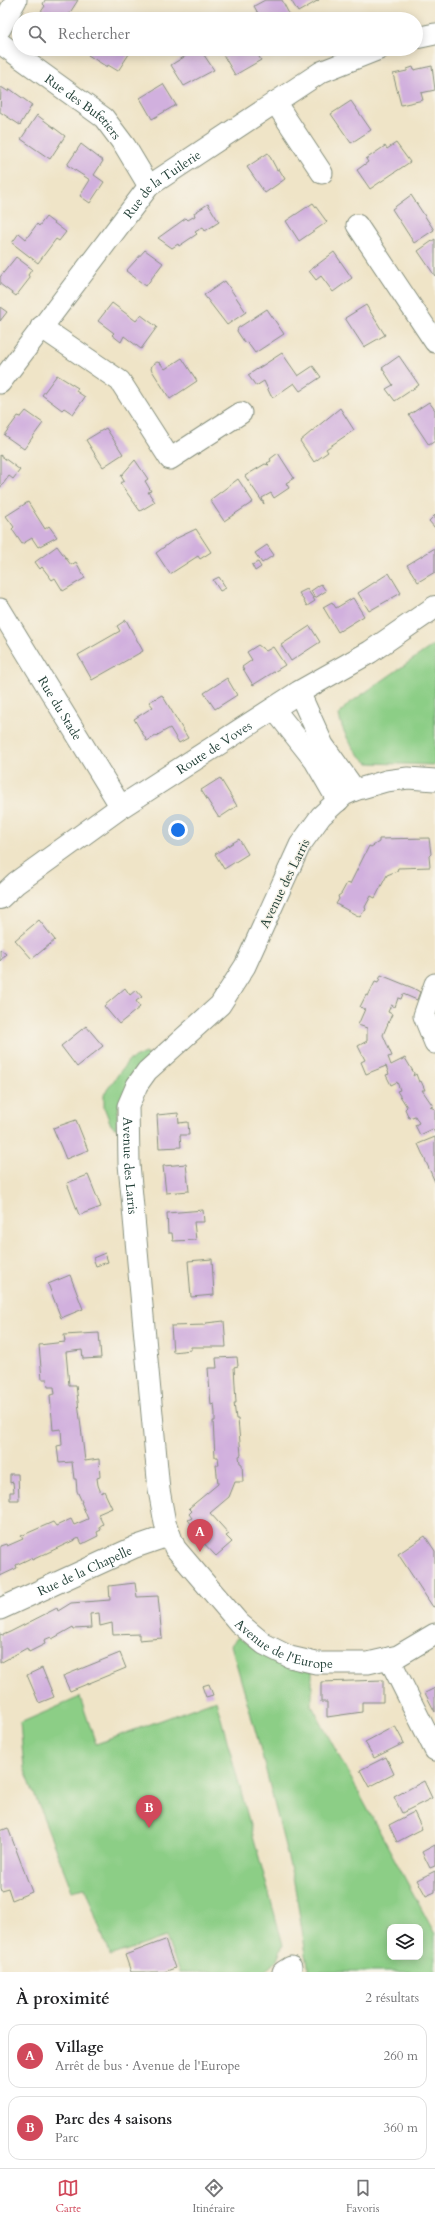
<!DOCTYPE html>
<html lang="fr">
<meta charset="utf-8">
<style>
body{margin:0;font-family:Cardo,serif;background:#f6f6f6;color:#202124}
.controls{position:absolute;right:12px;bottom:12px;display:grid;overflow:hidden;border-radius:8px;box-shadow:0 2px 10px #0003}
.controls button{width:36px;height:36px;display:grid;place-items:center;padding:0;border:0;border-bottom:1px solid #e0e0e0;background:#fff;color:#202124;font:20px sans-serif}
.you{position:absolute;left:178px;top:830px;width:14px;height:14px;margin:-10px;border:3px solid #fff;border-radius:50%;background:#1a73e8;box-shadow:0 0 0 6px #1a73e833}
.badge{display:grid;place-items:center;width:26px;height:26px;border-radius:50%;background:#d1495b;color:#fff;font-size:13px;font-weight:700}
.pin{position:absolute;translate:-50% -33px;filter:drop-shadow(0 1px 2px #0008)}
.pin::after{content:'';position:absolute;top:21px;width:14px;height:12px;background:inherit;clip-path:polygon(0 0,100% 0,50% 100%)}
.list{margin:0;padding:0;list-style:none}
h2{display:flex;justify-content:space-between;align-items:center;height:52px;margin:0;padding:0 16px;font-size:17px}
h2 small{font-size:13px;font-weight:400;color:#757577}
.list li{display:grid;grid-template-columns:26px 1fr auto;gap:12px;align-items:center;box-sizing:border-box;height:64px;margin:0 8px 8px;padding:0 8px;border:1px solid #e0e0e0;border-radius:12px}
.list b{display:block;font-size:15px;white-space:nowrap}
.list p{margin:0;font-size:13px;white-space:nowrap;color:#757577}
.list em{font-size:13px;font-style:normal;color:#757577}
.icon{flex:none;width:22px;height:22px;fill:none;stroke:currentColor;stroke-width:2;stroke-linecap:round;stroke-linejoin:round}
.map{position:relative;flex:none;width:435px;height:1972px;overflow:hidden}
.search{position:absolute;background:#fff;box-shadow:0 2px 10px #0003;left:12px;right:12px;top:12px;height:44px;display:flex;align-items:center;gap:10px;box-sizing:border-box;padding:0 14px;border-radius:22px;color:#757577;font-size:15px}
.sheet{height:196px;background:#fff}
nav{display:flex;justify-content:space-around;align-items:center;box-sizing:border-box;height:56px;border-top:1px solid #e0e0e0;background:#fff;font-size:11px;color:#757577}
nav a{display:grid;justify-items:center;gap:2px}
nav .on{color:#d1495b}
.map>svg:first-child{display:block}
.green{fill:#8cce86;stroke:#56865d;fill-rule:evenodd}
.building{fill:#d1b0de}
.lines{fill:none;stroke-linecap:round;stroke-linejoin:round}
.minor-casing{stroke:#87907e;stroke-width:23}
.tertiary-casing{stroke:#87907e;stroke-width:24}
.minor{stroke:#fff;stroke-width:21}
.tertiary{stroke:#fff;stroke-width:22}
.labels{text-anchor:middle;stroke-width:3;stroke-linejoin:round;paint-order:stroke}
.street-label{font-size:13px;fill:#1f3d34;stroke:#f7f3e8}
</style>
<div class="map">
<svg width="435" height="1972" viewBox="0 0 435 1972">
<rect width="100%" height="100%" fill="#f7f3e8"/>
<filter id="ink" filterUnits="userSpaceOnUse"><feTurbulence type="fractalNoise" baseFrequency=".025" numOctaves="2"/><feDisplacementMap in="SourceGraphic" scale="8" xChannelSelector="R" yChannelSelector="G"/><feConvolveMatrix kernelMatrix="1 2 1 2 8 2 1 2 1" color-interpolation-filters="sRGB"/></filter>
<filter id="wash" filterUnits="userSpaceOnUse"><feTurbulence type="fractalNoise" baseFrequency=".012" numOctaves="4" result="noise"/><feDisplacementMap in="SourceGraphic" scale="16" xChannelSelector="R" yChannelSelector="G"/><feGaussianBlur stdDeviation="0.9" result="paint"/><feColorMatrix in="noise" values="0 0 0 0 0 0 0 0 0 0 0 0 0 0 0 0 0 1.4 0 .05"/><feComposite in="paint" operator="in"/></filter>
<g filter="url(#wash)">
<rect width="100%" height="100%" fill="#efe4c7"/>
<!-- green -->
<path class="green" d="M435 644V765L368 763C354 752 342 733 339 715L347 705Z
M145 1053 148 1055 147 1058 119 1103 116 1129 111 1125 104 1107V1094L128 1061Z
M238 1637 269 1658 312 1671V1706L435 1934V1972H309L294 1882 260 1747 231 1645ZM390 1927H420V1957H390Z
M80 1697 96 1744 216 1700 283 1945 277 1960 264 1972H179L166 1937 110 1956 85 1888 72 1891 24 1768 20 1723Z"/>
<g id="blocks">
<!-- building -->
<path class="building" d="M45 0H78L66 19H42L38 16 45 6 43 4Z
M265 0H282L290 16 284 19H261L254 6Z
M291 0H319L298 12Z
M92 49H128L131 51 118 71 108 65 107 67 88 55Z
M197 49H200L214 70 184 86 171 65Z
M225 49H254L261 60 235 75 221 51Z
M432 66 435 90 421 93 423 100 401 105 393 74 407 71V69L413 67 414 70Z
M163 84 176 105 152 119 140 98Z
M1 87 9 92 10 89 32 105 20 125 0 112Z
M351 101 371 130 351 143 331 114Z
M37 115 65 136 50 159 21 139Z
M396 143 410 162 370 189 357 170 368 162 366 159 385 146 387 149Z
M81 144 103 161 94 175 104 182 90 203 80 196 90 180 67 165Z
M268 153 277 170 279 169 285 179 265 193 247 167Z
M411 195 434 230 414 243 392 209Z
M313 203 327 222 299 241 286 221Z
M208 204 219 222 205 231 203 227 195 232 197 234 179 246 178 244 172 248 158 238 186 218 188 220 195 216 194 213Z
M46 217 66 232 59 241 56 239 38 263 12 243 19 233 26 239 37 224 39 226Z
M435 239V276L418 251Z
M145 250 163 263 146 286 126 271Z
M334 252 352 278 333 292 321 276 316 280 309 271Z
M16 257 32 269 28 275 30 278 16 296 0 284V277Z
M225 281 246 312 227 325 204 295Z
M112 303 136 321 141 315 157 327 141 349 124 336 121 342 112 335 114 333 98 321Z
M366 305 385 335 364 347 345 318Z
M0 307 7 312 0 321Z
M267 309 284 334 255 353 247 342 245 343 237 331 238 328Z
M282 353 298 376 313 366 321 377 300 391 294 383 274 397 271 396 264 381 256 386 248 375Z
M399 356 419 385 395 401 386 389 393 385 382 368Z
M182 358 197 381 170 399 151 369 152 365 157 362 160 363 165 369Z
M57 375 78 388 76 391 85 397 73 414 64 408 62 410 42 395Z
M429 402 435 410V441L429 445 409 415Z
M340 408 354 430 326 449 328 452 314 462 300 441Z
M26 411 43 423 24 449 4 435 18 416 21 417Z
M106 428 123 454 103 467 86 440Z
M278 453 294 478 286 483 289 488 274 498 271 493 262 498 264 504 245 476 265 464 269 465 267 463 271 461 270 459Z
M0 455 20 470 13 479 9 476 0 488Z
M135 460 148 479 145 481 151 491 148 492 155 502 140 511 120 483 124 481 121 476Z
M238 479 253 502 224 521 210 500Z
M28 502 45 529 49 526 57 537 38 547 32 538 22 544 12 529 14 527 6 516Z
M435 515V528L429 521Z
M196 529 211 552 200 559 198 556 170 574 156 553 175 539Z
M267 545 274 555 262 563 255 553Z
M57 546 71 565 76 562 85 578 63 591 55 578 52 580 42 567 40 569 35 562Z
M435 548V572L418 582 407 565Z
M258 562 261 567 255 571 252 565Z
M389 573 401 593 369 611 358 593Z
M219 577 226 588 220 591 213 580Z
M321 584 326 591 315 598 311 591Z
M307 589 315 601 307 606 299 593Z
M353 598 364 616 338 632 323 607 332 602 336 608Z
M126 620 143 651 92 680 78 655 120 631 117 626Z
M310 626 320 642 291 661 281 645Z
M258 645 266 651 273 647 285 665 253 685 242 667 252 660 247 652Z
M227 678 237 695 215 709 204 693Z
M162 695 188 738 179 743 170 728 147 741 134 719 153 707 149 702Z
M220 778 237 806 219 818 201 790Z
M429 838 431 854 429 856 430 867 398 868 397 871 387 875 375 898 371 896 365 907 366 910 363 912 360 917 336 904 339 899 338 896 341 894 347 883 350 884 369 846 371 847 379 842V839Z
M239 839 248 854 224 869 215 854Z
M39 920 55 940 32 959 15 940Z
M0 949 6 954 0 961Z
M381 975 413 988 420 992 417 1000 403 994 401 999 398 998 395 1007 391 1005 388 1012 392 1014 383 1035 392 1056 388 1057 391 1065 405 1058 414 1073 413 1076 416 1074 419 1082 421 1081 425 1090H422L433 1106 430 1107 435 1109V1133L433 1129 420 1135 415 1125 419 1123 415 1116 409 1118 405 1109 407 1107 397 1091 400 1090 397 1082 391 1085 386 1075 389 1074 386 1066 366 1074 361 1062 365 1060 358 1046 367 1041V1028L358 1025 365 1009 360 1007 366 995 368 996 375 982 378 983Z
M125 988 130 995 136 990 142 997 136 1001 140 1007 119 1024 104 1006Z
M86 1026 103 1046 77 1067 61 1046Z
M178 1113 179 1123 188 1122 189 1135H180L181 1147 159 1148 157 1115Z
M76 1120 88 1150 66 1159 53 1128Z
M435 1137V1182L418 1144Z
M186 1164 189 1191 166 1193 163 1166Z
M88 1175 101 1207 79 1215 67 1183Z
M203 1210 204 1222H194L196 1240 173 1241 172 1233H168L167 1213Z
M105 1253 108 1262 96 1266 93 1258Z
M212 1259 214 1295 191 1297 188 1261Z
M70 1275 83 1309 61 1318 48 1284Z
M224 1321 226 1347H191V1350L173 1352 171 1326 206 1325V1323Z
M99 1333 101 1358 83 1359 82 1350 66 1352 69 1385H76L85 1461 99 1459 100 1477 97 1478 98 1485 101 1493 104 1491 112 1508 98 1514 103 1524 99 1527 101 1530 97 1532 98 1536 82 1544 79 1538 32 1560 31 1558 16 1565 17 1568 0 1576V1546L6 1544 7 1546 23 1539 21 1536 53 1522 56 1526 71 1519 74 1525 88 1519 81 1502H82L77 1491 76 1479H74L72 1462 59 1463 57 1446 62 1445 61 1429 53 1430 50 1395 55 1394 54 1387H48L47 1379H42L39 1345 65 1342 64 1335Z
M237 1357 238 1366 234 1367 236 1403H234L236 1419H238L241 1455 239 1456 240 1463 242 1464 243 1482H235L229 1497 210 1513 229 1534 226 1536 232 1542 216 1556 197 1536 200 1534 188 1520 192 1518 189 1514 192 1511 189 1508 218 1484 216 1465H219L218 1457H215L213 1421H215V1413L214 1404 211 1405 208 1368H217L216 1358Z
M10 1474H18L19 1500H10V1492H14L13 1482 10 1483Z
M425 1536 435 1551V1606L433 1607 398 1554Z
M135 1583 137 1597 158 1596 162 1638 139 1640V1634L113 1635 112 1623 100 1626 99 1613 90 1614 91 1628 74 1629 73 1627 52 1639 51 1637 44 1640 45 1644 29 1652 27 1648 0 1663V1634L3 1635 10 1632 57 1608 58 1611 71 1603 110 1600 109 1586Z
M120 1653 126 1668 70 1691 63 1676Z
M42 1668 54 1697 39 1703 27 1675Z
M383 1680V1702H362V1712L327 1717V1702H321V1682Z
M209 1684 213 1695 206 1697 202 1686Z
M435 1688V1712L425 1693Z
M395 1726 404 1743 374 1758 365 1742Z
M386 1757 394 1774 369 1787 360 1770Z
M424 1781 432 1798 402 1813 394 1797Z
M414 1812 422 1829 397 1842 389 1825Z
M8 1828 32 1892 12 1900 8 1888 1 1890 0 1887V1831Z
M435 1845V1866L430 1868 422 1852Z
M435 1871V1892L426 1896 417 1880Z
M165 1940 175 1968 164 1972H131L125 1955Z"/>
</g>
</g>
<g filter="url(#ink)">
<use href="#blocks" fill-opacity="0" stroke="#87907e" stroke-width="1"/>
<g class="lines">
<defs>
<g id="minor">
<path d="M0 29 16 0"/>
<path d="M416 38 435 34"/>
<path id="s1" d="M0 43 104 118 125 146 149 186"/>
<path d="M275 102 322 173"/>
<path d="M357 225 435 342"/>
<path d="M41 327 120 381 170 459 241 413"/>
<path id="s2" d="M0 383 149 186 321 72 379 49"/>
<path id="s3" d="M0 609 121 807"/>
<path d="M299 692 323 745 355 790"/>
<path d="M274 709 315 761 338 801"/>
<path id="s4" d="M435 780 408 778 386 781 355 790 344 795 321 816 300 845 245 966 220 1005 147 1071 137 1085 128 1106 129 1164 159 1490 165 1523 175 1548 239 1623 264 1644 290 1657 316 1663H368L398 1656 435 1634"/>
<path d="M435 984 424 1016 435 1043"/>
<path id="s5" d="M0 1609 135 1547 170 1535"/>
<path d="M389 1658 435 1750"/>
<path d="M283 1972 291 1967"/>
</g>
<g id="tertiary">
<path id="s6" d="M0 898 16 883 121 807 299 692 370 652 435 607"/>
</g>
</defs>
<!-- minor casing -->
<use href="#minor" class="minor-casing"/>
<!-- tertiary casing -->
<use href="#tertiary" class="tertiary-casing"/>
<!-- minor -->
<use href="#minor" class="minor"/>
<!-- tertiary -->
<use href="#tertiary" class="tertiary"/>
</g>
</g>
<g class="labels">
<!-- street labels -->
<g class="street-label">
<text dy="5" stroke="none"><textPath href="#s1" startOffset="105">Rue des Bufetiers</textPath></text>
<text dy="5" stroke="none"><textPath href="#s2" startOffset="258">Rue de la Tuilerie</textPath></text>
<text dy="5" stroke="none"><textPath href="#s3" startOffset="116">Rue du Stade</textPath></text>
<text dy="5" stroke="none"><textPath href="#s6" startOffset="262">Route de Voves</textPath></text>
<text transform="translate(284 883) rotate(-64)" y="5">Avenue des Larris</text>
<text dy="5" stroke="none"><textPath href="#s4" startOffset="538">Avenue des Larris</textPath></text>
<text dy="5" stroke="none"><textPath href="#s5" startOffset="93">Rue de la Chapelle</textPath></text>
<text dy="5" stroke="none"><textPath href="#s4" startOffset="1074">Avenue de l'Europe</textPath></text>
</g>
</g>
</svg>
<div class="controls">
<button><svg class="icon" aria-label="layers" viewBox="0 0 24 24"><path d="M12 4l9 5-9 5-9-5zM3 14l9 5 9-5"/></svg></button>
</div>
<div class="you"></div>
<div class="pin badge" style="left:200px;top:1552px">A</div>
<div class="pin badge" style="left:149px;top:1828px">B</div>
<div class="search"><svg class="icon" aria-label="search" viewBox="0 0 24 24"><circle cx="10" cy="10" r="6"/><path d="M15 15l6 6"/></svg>Rechercher</div>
</div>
<section class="sheet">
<h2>À proximité<small>2 résultats</small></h2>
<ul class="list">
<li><span class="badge">A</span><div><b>Village</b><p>Arrêt de bus · Avenue de l'Europe</p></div><em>260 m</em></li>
<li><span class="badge">B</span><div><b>Parc des 4 saisons</b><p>Parc</p></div><em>360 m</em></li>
</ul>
</section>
<nav>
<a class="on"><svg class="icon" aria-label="map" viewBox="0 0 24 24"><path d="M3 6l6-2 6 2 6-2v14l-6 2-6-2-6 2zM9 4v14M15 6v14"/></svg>Carte</a>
<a><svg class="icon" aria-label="directions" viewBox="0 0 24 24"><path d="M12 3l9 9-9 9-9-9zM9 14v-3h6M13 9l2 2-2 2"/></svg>Itinéraire</a>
<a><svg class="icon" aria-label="saved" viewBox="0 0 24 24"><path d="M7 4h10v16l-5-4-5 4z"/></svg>Favoris</a>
</nav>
